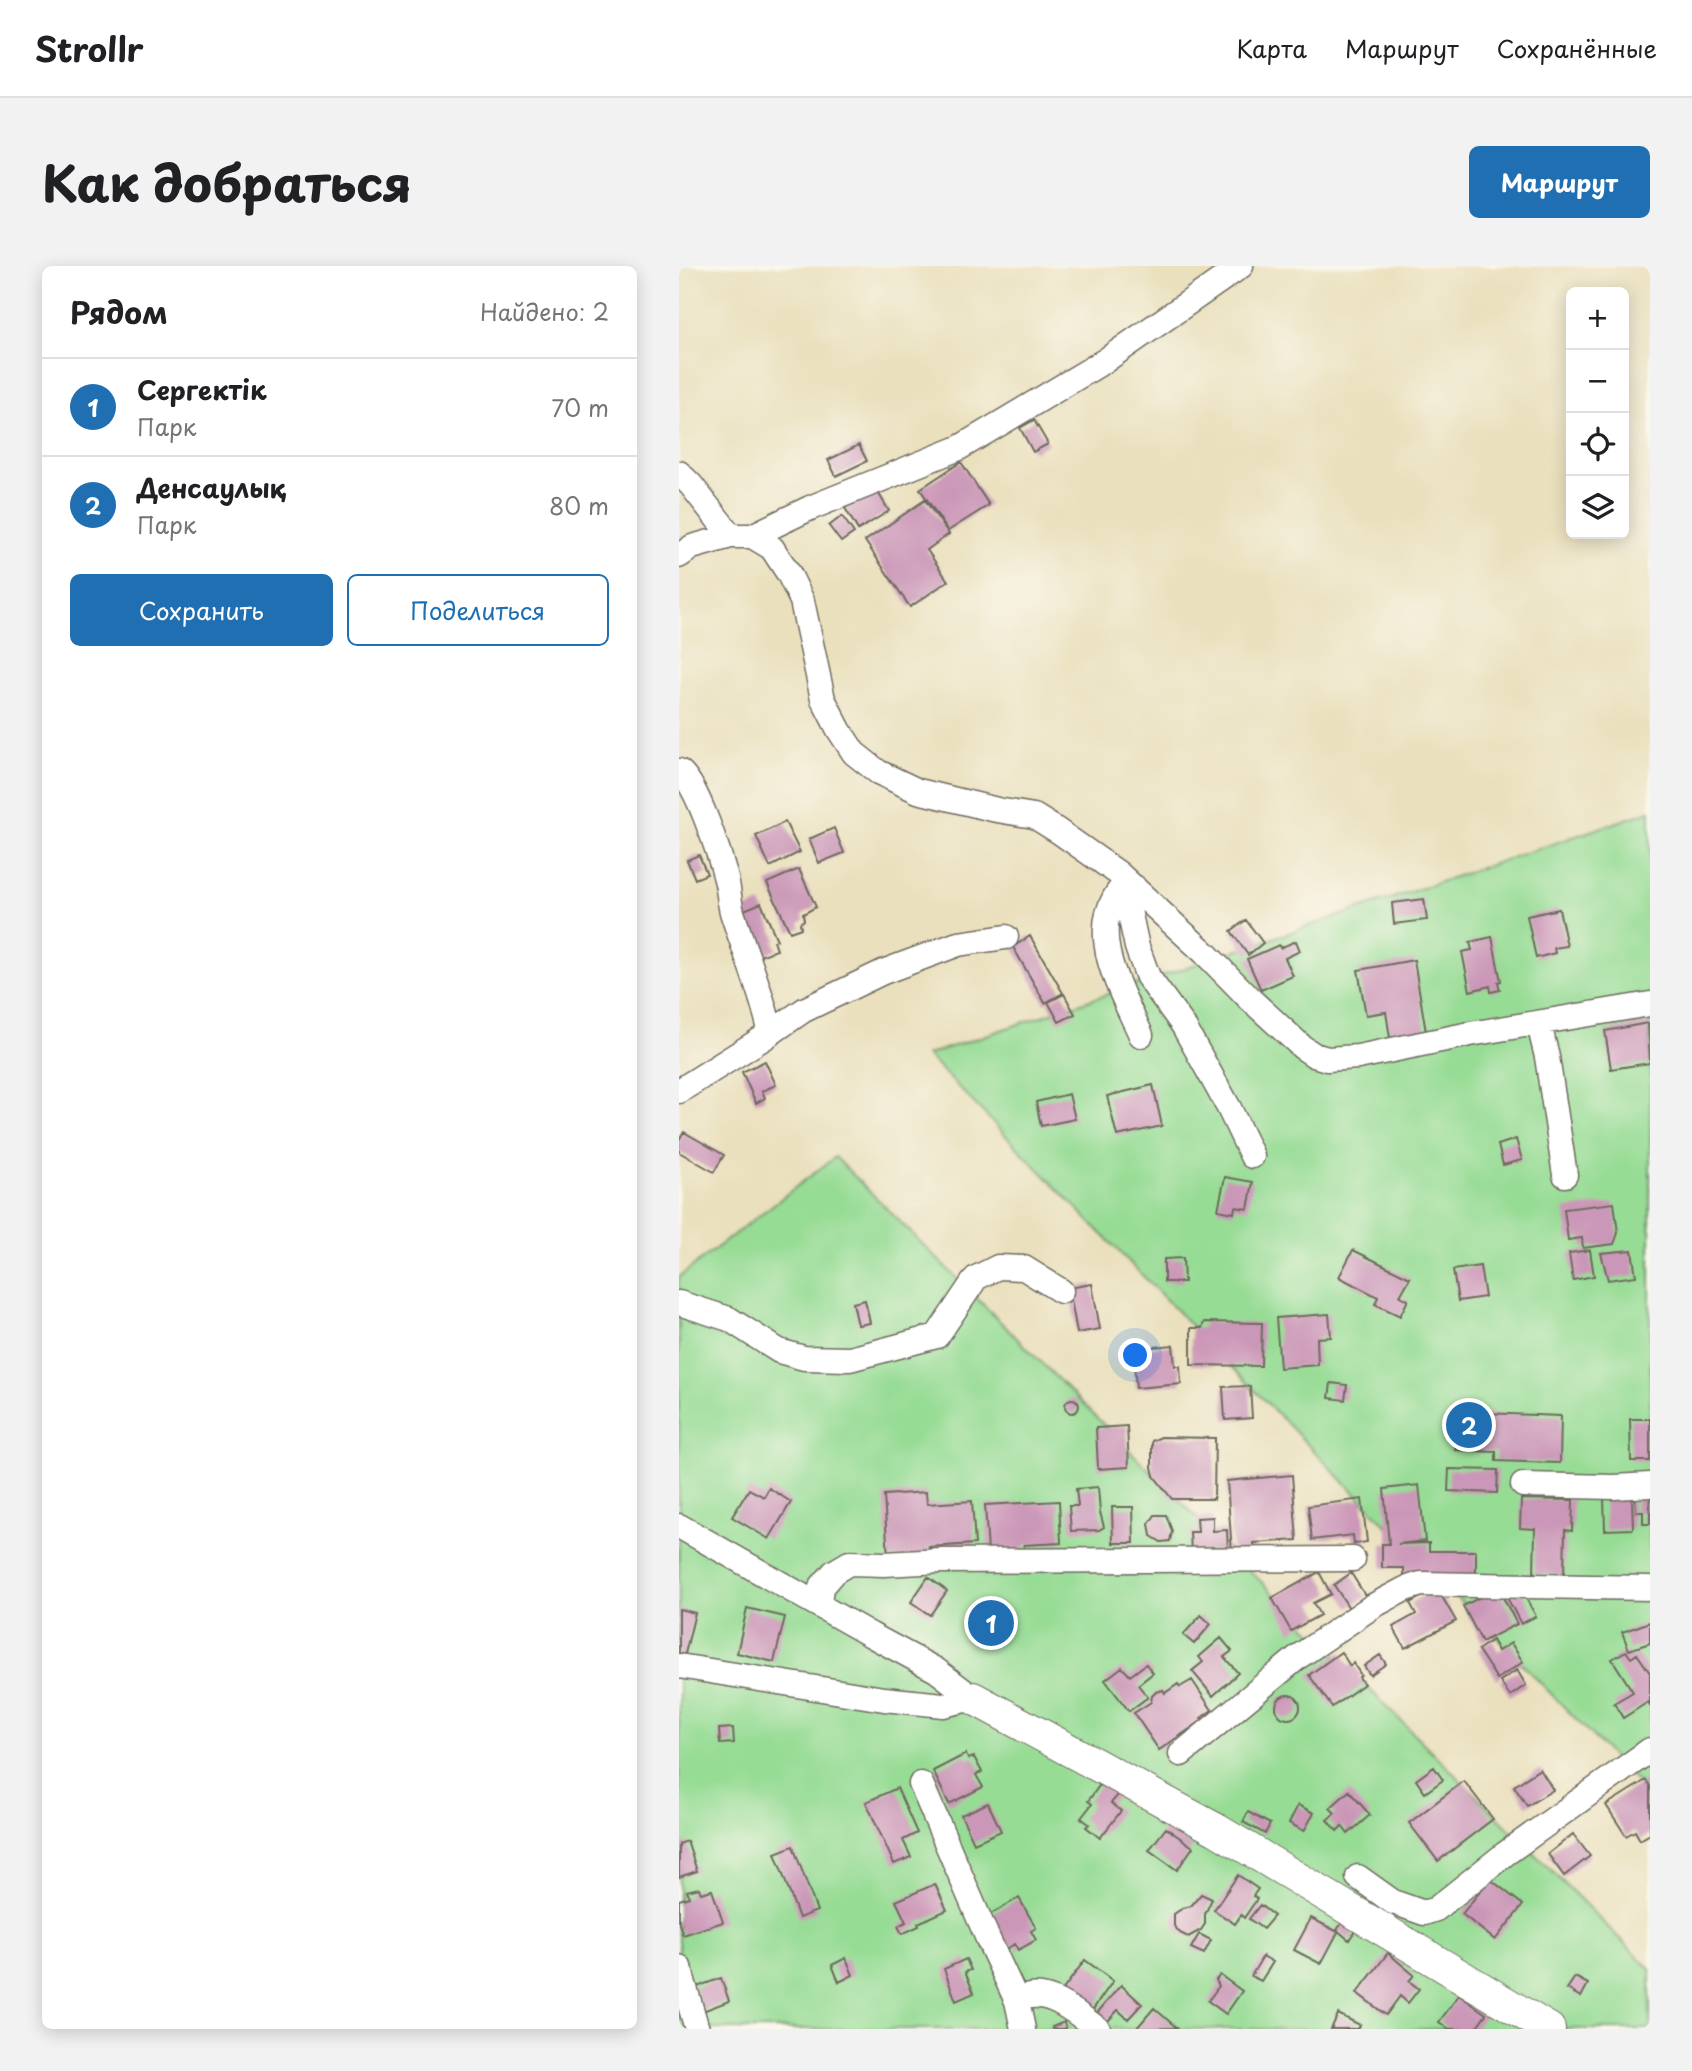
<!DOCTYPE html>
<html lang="ru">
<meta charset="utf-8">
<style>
body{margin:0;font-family:"Playpen Sans",sans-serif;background:#f2f2f2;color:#202124}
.controls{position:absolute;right:21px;top:21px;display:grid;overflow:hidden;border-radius:10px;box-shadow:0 4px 18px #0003}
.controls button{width:63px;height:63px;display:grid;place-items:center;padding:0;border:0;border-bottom:2px solid #e0e0e0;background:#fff;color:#202124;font:35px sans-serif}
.you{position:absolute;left:457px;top:1090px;width:24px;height:24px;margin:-18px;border:5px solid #fff;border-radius:50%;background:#1a73e8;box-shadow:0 0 0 10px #1a73e833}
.badge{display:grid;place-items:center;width:46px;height:46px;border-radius:50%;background:#1f6fb2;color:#fff;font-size:23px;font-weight:700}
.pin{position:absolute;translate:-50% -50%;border:4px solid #fff;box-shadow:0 2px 7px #0006}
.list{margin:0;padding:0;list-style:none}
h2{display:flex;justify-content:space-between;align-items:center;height:91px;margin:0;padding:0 28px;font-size:30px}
h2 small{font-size:23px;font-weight:400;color:#757577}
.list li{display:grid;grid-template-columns:46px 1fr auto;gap:21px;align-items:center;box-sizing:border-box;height:98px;padding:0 28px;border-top:2px solid #e0e0e0}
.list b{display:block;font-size:26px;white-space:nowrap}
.list p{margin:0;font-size:23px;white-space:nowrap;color:#757577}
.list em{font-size:23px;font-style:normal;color:#757577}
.actions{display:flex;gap:14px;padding:21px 28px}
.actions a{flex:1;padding:16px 0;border:2px solid #1f6fb2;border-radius:10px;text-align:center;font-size:24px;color:#1f6fb2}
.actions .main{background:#1f6fb2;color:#fff}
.icon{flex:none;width:38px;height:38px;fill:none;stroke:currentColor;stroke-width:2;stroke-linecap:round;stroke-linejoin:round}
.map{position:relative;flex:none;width:971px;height:1763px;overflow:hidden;border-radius:10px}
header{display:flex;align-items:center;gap:42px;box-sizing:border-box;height:98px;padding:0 35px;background:#fff;border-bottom:2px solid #e0e0e0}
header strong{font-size:33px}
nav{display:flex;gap:38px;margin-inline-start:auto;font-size:24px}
.intro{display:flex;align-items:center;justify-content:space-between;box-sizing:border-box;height:168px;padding:0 42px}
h1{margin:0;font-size:49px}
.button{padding:18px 32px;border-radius:10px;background:#1f6fb2;color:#fff;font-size:24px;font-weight:700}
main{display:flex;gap:42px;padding:0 42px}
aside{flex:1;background:#fff;border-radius:10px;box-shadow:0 4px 18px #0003}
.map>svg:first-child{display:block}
.green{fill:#97dc95;stroke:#618460;stroke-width:2}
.building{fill:#cb97b8}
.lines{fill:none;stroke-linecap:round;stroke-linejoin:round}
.minor-casing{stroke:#6e6a5e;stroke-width:27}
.tertiary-casing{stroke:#6e6a5e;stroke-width:34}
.minor{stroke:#fff;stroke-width:24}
.tertiary{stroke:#fff;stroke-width:32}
</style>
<header>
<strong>Strollr</strong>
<nav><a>Карта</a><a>Маршрут</a><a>Сохранённые</a></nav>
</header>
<div class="intro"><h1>Как добраться</h1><a class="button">Маршрут</a></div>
<main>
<aside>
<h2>Рядом<small>Найдено: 2</small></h2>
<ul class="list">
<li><span class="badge">1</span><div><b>Сергектік</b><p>Парк</p></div><em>70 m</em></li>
<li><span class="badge">2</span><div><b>Денсаулық</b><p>Парк</p></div><em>80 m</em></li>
</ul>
<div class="actions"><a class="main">Сохранить</a><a>Поделиться</a></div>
</aside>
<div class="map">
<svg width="971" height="1763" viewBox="0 0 971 1763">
<rect width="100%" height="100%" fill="#fbf7ec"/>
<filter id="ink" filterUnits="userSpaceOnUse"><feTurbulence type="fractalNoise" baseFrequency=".0143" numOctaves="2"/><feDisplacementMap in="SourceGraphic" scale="14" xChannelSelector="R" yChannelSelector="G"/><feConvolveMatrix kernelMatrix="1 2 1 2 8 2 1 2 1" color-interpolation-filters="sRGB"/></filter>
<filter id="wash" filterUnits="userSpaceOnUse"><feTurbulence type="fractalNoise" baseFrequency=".00686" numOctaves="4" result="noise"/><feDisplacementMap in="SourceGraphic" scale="28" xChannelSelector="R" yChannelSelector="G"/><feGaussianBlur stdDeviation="1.57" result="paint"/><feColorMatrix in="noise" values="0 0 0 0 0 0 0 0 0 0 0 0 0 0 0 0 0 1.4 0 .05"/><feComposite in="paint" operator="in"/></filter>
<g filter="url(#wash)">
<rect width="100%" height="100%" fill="#eae0bd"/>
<!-- green -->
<path class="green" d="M971 545V1529L248 789Z
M156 891 971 1703V1763H0V1011Z"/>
<g id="blocks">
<!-- building -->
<path class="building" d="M355 154 369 178 354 186 341 162Z
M180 179 188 195 157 210 149 194Z
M282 196 310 239 269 265 241 223Z
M197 223 210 245 179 264 166 242Z
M246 234 270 268 248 284 269 315 231 341 186 275Z
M163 250 175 267 162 276 150 260Z
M106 556 121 586 91 601 77 570Z
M155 562 165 587 140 597 130 573Z
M20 589 28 608 16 613 8 594Z
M120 603 137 641 124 648 125 654 121 657 122 662 111 666 88 617Z
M745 633 748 654 715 658 713 637Z
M82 637 98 674 95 675 98 684 81 690 60 646Z
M880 643 888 680 875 682 876 687 857 692 848 650Z
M567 654 584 677 569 689 552 665Z
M351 670 384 727 366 737 334 681Z
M813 671 822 715 819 716 821 724 812 726 811 720 791 725 783 686 793 684 791 676Z
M617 675 621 685 606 692 614 710 582 724 568 693 600 679 601 682Z
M735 694 747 766 711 772 707 746 687 749 679 704Z
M385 728 396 748 380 756 369 736Z
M969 757 971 797 932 803 926 765Z
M86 795 97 819 83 825 86 832 77 837 63 806Z
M474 819 483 860 438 870 428 830Z
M390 828 396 853 362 860 357 836Z
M5 866 45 889 35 906 0 886V874Z
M837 873 843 894 824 899 819 879Z
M546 911 574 916 569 943 556 941 555 947 539 944Z
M935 937 939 967 935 978 904 982 903 972 889 974 885 943Z
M674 984 731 1012 721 1030 729 1034 721 1050 696 1038 699 1031 660 1011Z
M911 984 915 1010 894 1014 890 987Z
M953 984 957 1010 929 1014 922 987Z
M504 992 505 1016H485V993Z
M801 1000 806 1031 779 1035 774 1004Z
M413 1018 421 1063 398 1067 390 1022Z
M186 1034 191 1057 179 1059 174 1037Z
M650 1048 652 1071 638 1072 639 1099 601 1102 597 1052Z
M525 1056 583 1057 582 1100 512 1099V1062H523Z
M494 1079 496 1100H501L502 1118 457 1122 454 1083Z
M652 1117 668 1119 666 1134 650 1132Z
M571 1120 573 1152 546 1154 544 1121Z
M386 1140a7 7 0 1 1 14 0a7 7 0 1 1-14 0Z
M778 1146 882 1150 881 1197 817 1195V1186L776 1184Z
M951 1153H971V1195H952Z
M448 1160 450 1201 419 1203 417 1162Z
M482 1171 536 1172 535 1233H493L475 1210 473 1201V1175Z
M770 1203 819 1204 818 1227 769 1225Z
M613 1209 618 1274 575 1277 576 1285 553 1287 548 1215Z
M740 1219 746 1275 719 1278 750 1277V1285H797V1309L725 1311V1302H703V1278H710L705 1223Z
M419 1221 421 1246 425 1261 420 1264 392 1265 390 1240H399L397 1223Z
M90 1222 112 1236 90 1273 53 1251 70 1223 85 1231Z
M247 1226 248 1238 293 1235 296 1278 250 1281 251 1290 209 1292 205 1229Z
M956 1227H971V1258H964V1246H957Z
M953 1231 954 1263 926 1264 925 1232Z
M683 1233 688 1276 675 1278 674 1269 633 1274 629 1240Z
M842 1233 894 1234 893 1265 886 1264 885 1309 855 1308 856 1263 841 1262Z
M380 1235 382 1277 345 1279V1284L309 1286 306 1239Z
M433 1241H454L455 1277H434Z
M476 1249H487L493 1265 491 1275 482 1276 472 1270 470 1258Z
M534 1251V1265L548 1264 549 1284 512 1287 511 1266H519L518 1252Z
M640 1306 652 1328 634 1337 641 1349 612 1365 593 1332Z
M672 1307 687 1331 670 1342 655 1319Z
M249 1311 268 1325 251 1349 232 1336Z
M758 1322 777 1355 726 1382 714 1361 737 1348 731 1337Z
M819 1322 838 1358 803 1376 784 1340Z
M844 1327 857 1350 842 1358 826 1328Z
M68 1342 106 1351 95 1396 58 1387Z
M0 1343 16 1347 5 1392 0 1391Z
M522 1349 532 1358 515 1378 504 1369Z
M971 1356V1377L950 1384 943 1366Z
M542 1372 553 1385 545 1391 559 1407 534 1430 513 1405 524 1396 520 1391Z
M813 1374 819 1385 832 1377 844 1396 818 1413 799 1384Z
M947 1385 952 1392 958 1388 971 1407V1439L969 1436 944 1452 935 1437 954 1426 933 1393Z
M662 1386 671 1400 674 1397 682 1409 680 1411 685 1418 653 1441 630 1409Z
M701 1389 707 1398 691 1409 685 1400Z
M467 1398 474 1407 459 1419 469 1431 450 1445 426 1414 443 1401 451 1410Z
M838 1404 847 1419 831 1430 821 1415Z
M513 1414 533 1444 522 1452 524 1454 480 1484 455 1447 472 1436 473 1430 477 1426 484 1424 486 1427 499 1418 501 1421Z
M597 1441a12 12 0 1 1 24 0a12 12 0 1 1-24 0Z
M54 1462 55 1477 41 1478 40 1463Z
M287 1488 289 1493 295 1491 303 1506 297 1509 304 1521 270 1538 254 1505Z
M755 1501 764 1514 746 1527 737 1514Z
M861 1503 874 1524 848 1540 835 1520Z
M967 1514 971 1520V1568L961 1574 956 1565 947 1570 927 1539Z
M785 1515 814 1553 759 1595 730 1557Z
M423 1516 439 1529 432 1537 442 1545 421 1572 407 1561 410 1558 402 1552 413 1538 409 1535Z
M218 1522 238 1567 224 1574 232 1591 215 1598 187 1536Z
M670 1525 691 1549 669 1568 663 1560 658 1565 648 1554 656 1547 651 1542Z
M309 1537 322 1565 295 1577 282 1549Z
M619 1539 635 1547 625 1565 610 1557Z
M569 1546 591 1558 586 1568 564 1556Z
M487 1562 514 1581 498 1604 470 1584Z
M894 1568 911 1590 885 1610 869 1588Z
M8 1575 18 1605 0 1611V1578Z
M114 1580 138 1645 120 1652 96 1587Z
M559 1609 579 1623 574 1630 578 1633 565 1652 562 1649 556 1658 535 1644Z
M811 1613 844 1639 816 1674 783 1648Z
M256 1618 268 1644 239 1657 240 1660 223 1668 219 1660 227 1656 217 1635Z
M20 1622 22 1627 33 1624 44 1656 4 1669 0 1658V1634L10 1631 8 1625Z
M522 1628 533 1633 526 1648V1658L522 1664 509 1671 501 1667 495 1660V1648L504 1642 512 1640Z
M340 1632 357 1662 352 1665 357 1674 339 1684 336 1678 327 1683 308 1650Z
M581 1639 595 1650 584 1663 570 1653Z
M632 1652 659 1666 642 1698 615 1684Z
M666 1653 678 1662 670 1674 658 1664Z
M520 1668 532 1674 525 1688 512 1682Z
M709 1687 735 1709 730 1715 740 1723 729 1737 721 1730 707 1749 678 1727Z
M584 1690 594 1696 582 1715 572 1710Z
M167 1692 174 1709 160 1716 153 1699Z
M287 1693 292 1704 286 1706 295 1727 277 1735 265 1703Z
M406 1694 434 1715 412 1746 383 1725Z
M541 1709 563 1725 547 1748 529 1735 540 1720 537 1714Z
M896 1711 909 1718 902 1731 888 1723Z
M42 1712 50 1735 24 1745 15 1722Z
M442 1719 463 1738 449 1753 439 1744 428 1756 418 1747Z
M780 1729 807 1748 796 1763H770L760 1756Z
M475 1742 498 1762 457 1763Z
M659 1748 681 1759 679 1763H652Z
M385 1756 387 1763H374L373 1761Z"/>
</g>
</g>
<g filter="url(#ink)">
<use href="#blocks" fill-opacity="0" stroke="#6e6a5e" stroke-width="2"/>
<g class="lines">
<defs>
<path id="minor" d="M0 207 12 219 52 270
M73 270 131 242 280 182 427 94 562 0
M0 290 13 281 52 270H73L93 282 110 308 123 335 144 433 160 464 175 487 199 506 239 525 318 544 355 550 379 565 439 607 526 687 572 734 623 781 635 789 648 793 679 791 791 768 971 738
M0 505C17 514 42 593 47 613 50 624 50 635 53 646 65 684 81 721 90 760L86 771 0 825
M447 615C443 621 438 627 435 633 411 675 445 731 462 769
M455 621 450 644 458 681 469 711 504 759 550 842 573 890
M860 758 868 791 886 909
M86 771 125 744 204 706 279 678 327 671
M0 1037 50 1053 100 1085 125 1092 171 1093 258 1070 297 1012 319 1001 345 1002 382 1025
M844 1219 935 1221 971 1219
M0 1260 192 1369 257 1404 294 1432
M140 1339 142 1321 155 1306 170 1297 205 1298 263 1295 674 1293
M0 1400 205 1433 264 1439 294 1432
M502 1488 619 1391 694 1340 726 1323 742 1318 971 1322
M242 1518 309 1673 338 1735
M679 1611 714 1636 745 1647 757 1643 826 1588 971 1484
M0 1701 18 1763
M344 1763 338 1735C365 1717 398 1748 419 1763"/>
<path id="tertiary" d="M294 1432 538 1564 870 1763"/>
</defs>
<!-- minor casing -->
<use href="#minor" class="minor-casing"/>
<!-- tertiary casing -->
<use href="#tertiary" class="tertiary-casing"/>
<!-- minor -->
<use href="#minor" class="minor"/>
<!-- tertiary -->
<use href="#tertiary" class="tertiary"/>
</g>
</g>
</svg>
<div class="controls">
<button>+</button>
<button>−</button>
<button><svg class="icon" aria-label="locate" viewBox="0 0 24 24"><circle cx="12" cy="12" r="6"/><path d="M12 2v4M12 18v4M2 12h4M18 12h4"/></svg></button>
<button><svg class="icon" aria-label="layers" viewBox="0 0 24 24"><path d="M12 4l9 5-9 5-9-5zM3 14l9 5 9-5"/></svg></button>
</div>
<div class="you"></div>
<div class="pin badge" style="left:312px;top:1357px">1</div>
<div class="pin badge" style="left:790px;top:1159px">2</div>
</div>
</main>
